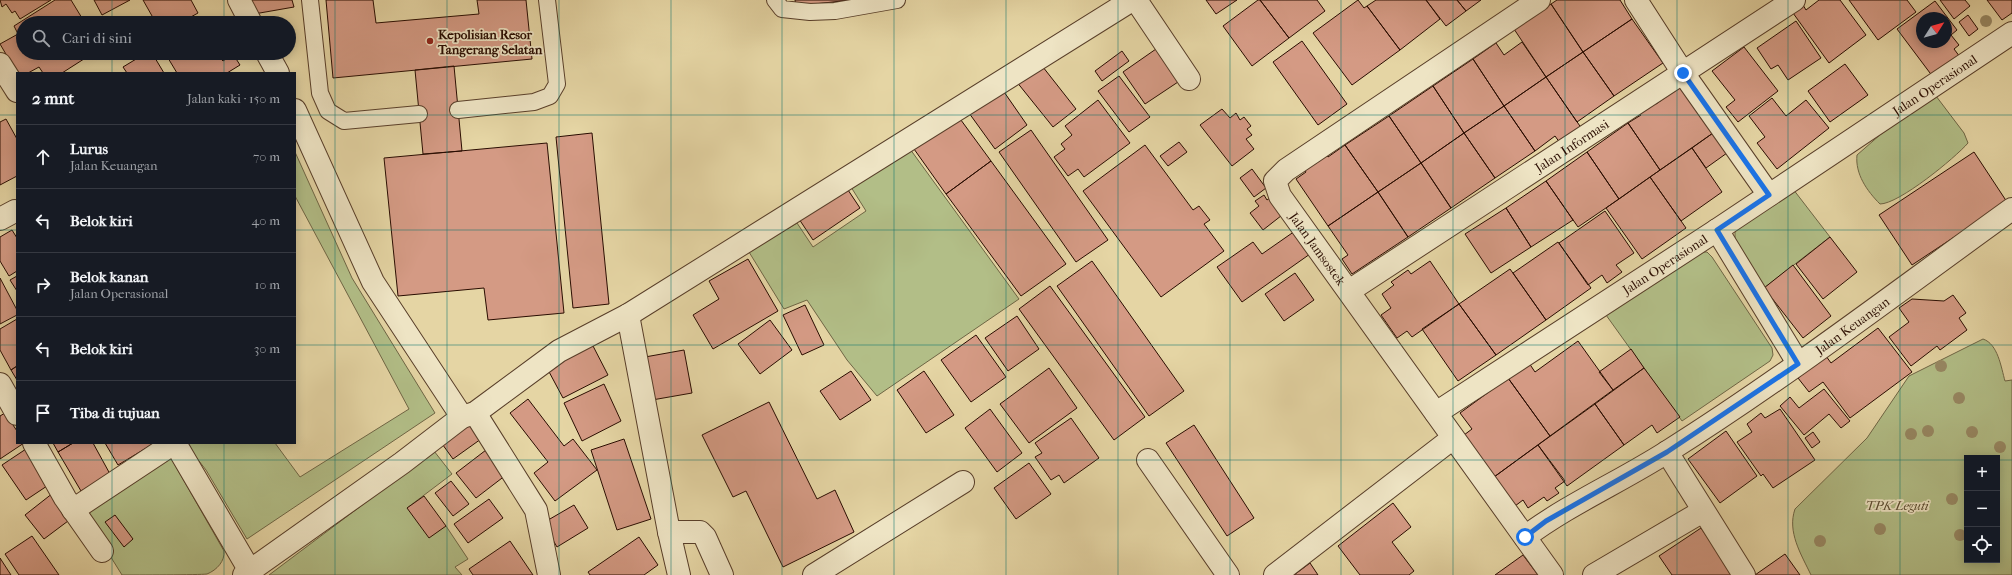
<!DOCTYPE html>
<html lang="id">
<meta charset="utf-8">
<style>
body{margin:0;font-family:"IM FELL French Canon",serif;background:#242831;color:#f1f3f6}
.controls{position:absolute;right:12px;bottom:12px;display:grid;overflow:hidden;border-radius:0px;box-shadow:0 2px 10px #0003}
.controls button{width:36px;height:36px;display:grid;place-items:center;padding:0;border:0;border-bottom:1px solid #363941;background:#171b24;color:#f1f3f6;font:20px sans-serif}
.compass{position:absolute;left:1916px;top:12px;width:36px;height:36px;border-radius:50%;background:#171b24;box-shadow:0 2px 10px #0003;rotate:53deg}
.stop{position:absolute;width:12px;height:12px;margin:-9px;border:3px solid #1a73e8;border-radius:50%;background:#fff}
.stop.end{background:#1a73e8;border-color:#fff;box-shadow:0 1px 4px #0008}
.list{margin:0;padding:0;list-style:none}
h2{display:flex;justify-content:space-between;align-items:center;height:52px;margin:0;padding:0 16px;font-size:17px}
h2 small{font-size:13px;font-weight:400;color:#9ea1a6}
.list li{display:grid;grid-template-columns:26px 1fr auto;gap:12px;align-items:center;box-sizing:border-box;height:64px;padding:0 16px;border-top:1px solid #363941}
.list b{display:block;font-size:15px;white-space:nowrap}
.list p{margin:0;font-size:13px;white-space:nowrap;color:#9ea1a6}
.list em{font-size:13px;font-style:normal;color:#9ea1a6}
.icon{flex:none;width:22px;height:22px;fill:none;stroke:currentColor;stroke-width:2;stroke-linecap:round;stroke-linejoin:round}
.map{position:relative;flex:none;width:2012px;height:575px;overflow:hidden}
.search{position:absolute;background:#171b24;box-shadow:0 2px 10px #0003;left:16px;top:16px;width:280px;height:44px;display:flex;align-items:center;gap:10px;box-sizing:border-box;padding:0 14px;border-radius:22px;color:#9ea1a6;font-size:15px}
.panel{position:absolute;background:#171b24;box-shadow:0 2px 10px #0003;left:16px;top:72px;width:280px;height:372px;border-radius:0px}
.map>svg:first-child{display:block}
.green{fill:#b2be87;stroke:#6e6544;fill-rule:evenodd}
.building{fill:#d49a84;stroke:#290c00;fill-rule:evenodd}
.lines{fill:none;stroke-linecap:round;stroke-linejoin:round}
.lane-casing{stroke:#583e29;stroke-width:18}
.street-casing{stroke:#583e29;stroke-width:24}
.lane{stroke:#eee4c4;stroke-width:16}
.street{stroke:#eee4c4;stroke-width:22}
.tree{fill:#988964}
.route{stroke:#1a73e8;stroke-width:5}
.grid{fill:none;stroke:#0f766e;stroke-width:1;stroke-opacity:0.55}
.poi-dot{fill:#8f2418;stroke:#eee4c4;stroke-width:1.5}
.labels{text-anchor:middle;stroke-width:3.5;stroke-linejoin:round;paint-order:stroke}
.poi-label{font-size:13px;font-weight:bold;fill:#290c00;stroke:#eee4c4;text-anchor:start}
.street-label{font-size:13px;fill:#290c00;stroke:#eee4c4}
.park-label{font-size:13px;font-style:italic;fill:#594a2f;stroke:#eee4c4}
</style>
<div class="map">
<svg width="2012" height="575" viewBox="0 0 2012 575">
<rect width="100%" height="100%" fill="#e5d5a4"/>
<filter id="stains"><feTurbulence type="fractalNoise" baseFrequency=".005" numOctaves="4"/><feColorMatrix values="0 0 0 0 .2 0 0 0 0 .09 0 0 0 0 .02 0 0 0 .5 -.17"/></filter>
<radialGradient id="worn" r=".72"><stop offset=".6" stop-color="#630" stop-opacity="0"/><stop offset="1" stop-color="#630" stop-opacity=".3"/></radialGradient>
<!-- green -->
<path class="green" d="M1936 96 1964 133 1968 143C1955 158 1899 204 1880 204 1867 191 1855 174 1857 155L1881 134Z
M910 149 1019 299 877 396 847 360 807 300 784 309 749 252 797 223 813 247 866 211 851 187Z
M295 152 352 278 435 413 247 539 206 470 185 443H275L300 477 409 409 295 196Z
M1793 189 1830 237 1764 288 1735 239V232L1739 228Z
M1698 252H1707L1712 257 1772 348 1773 355 1770 361 1682 421 1606 315Z
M1983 339C1998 344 2001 367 2005 381L2012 380V575H1811C1801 554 1787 532 1795 509L1867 438 1909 376ZM1967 458H1997V560H1967Z
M434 451 452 474 407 508 446 526 468 559 455 567 462 575H269Z
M171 458 224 551C225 561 217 570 207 574 199 575 135 575 122 575L84 514Z"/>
<!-- building -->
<path class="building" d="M0 0H51L20 19 15 11 12 13 6 4 2 7Z
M55 0H71L85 23H23V53H85L87 57 62 73H43L39 67 28 73H17L0 44 18 34 14 26Z
M94 0H130L102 15Z
M143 0H191L198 13 180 23H156Z
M252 0H292L294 7 254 14Z
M326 0H373L376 23 479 14 477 0H526L532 59 333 78Z
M795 0H851L796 6Z
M1206 0H1237L1216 14Z
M1258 0H1260L1289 38 1252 66 1223 26Z
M1260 0H1317L1325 11 1289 38Z
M1358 0 1364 8 1367 6 1400 50 1352 85 1313 33Z
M1376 0H1426L1440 19 1400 50 1367 6Z
M1426 0H1457L1466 11 1446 26Z
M1457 0H1481L1466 11Z
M1557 0H1620L1632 19 1583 52 1551 4Z
M1819 0H1840L1866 35 1829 63 1793 13 1803 5 1806 10Z
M1849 0H1907L1916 12 1878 40Z
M1940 0H1965L1970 6 1954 19Z
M1987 0H2012V13L2002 20Z
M1935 1 1957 30 1951 35 1959 45 1954 49 1960 57 1933 77 1897 29ZM1922 18H1946V42H1922Z
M1551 4 1583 52 1546 77 1514 29Z
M1968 15 1978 29 1969 36 1959 22Z
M1632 19 1663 63 1614 96 1583 52Z
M1796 21 1821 58 1788 80 1778 65 1771 69 1757 48Z
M1302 41 1347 104 1318 125 1273 62Z
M1522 42 1546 77 1504 106 1473 59 1496 43 1504 55Z
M1744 47 1778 91 1738 122 1726 107 1735 100 1712 71Z
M1156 49 1178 82 1145 104 1123 72Z
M1122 51 1129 61 1102 81 1095 71Z
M1583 52 1614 96 1577 122 1546 77Z
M146 53H152L164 73H127L123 67Z
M165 53H227L228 54 221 59 223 61 233 54 240 65 227 73H177Z
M1473 59 1504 106 1464 133 1433 86Z
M1039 62 1076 109 1053 127 1016 81Z
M1845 64 1868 95 1830 122 1808 91Z
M454 66 462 151 423 154 415 70Z
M1119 76 1150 117 1129 132 1098 91Z
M1546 77 1582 129 1560 143 1555 136 1535 151 1504 106Z
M1433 86 1464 133 1421 163 1389 116Z
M1680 87 1713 133 1660 170 1628 123 1641 115 1636 109 1652 97 1656 104Z
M1002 89 1027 125 995 149 969 113Z
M1772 98 1786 116 1806 100 1829 128 1777 169 1757 143 1765 137 1749 116Z
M1098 100 1130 143 1084 177 1078 169 1068 176 1054 157 1065 149 1061 144 1072 135 1065 126Z
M1504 106 1535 151 1495 178 1464 133Z
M1222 109 1230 118 1236 113 1240 120 1244 117 1251 126 1247 129 1252 135 1246 139 1254 149 1232 166 1200 125Z
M958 116 991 161 946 194 914 149Z
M1389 116 1421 163 1378 192 1345 145Z
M6 119 17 139V176L0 185V122Z
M1628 123 1660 170 1619 199 1587 152Z
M1031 130 1108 240 1076 262 999 152Z
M592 133 609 304 573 308 556 137Z
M1464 133 1495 178 1451 208 1421 163Z
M1713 133 1727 153 1706 168 1692 148Z
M1179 142 1187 152 1168 166 1160 156Z
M547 143 564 313 488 320 484 288 398 296 384 158Z
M1145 145 1193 210 1199 206 1210 220 1204 224 1224 251 1161 297 1083 191Z
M1345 145 1378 192 1328 226 1296 179 1306 172 1302 166 1324 151 1328 157Z
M1692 148 1722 192 1681 221 1650 177Z
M1587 152 1619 199 1578 227 1546 181Z
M1974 152 2007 202 1912 265 1879 215Z
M991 161 1066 264 1021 296 946 194Z
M1421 163 1451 208 1408 237 1378 192Z
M1252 169 1266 188 1254 197 1240 178Z
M1650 177 1686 228 1642 259 1606 208Z
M1546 181 1573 220 1531 247 1506 208Z
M844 184 860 208 813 240 797 216Z
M1378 192 1408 237 1352 274 1342 259 1348 255 1328 226Z
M1264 195 1267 200 1274 195 1286 212 1263 230 1250 213 1259 206 1255 201Z
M1506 208 1531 247 1491 273 1465 234Z
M1605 211 1634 253 1616 265 1622 272 1607 283 1602 275 1588 285 1559 243Z
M12 230 17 238V271L9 276 0 261V237Z
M1295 231 1310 254 1242 302 1217 267 1253 242 1262 254Z
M1830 237 1857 272 1823 299 1796 264Z
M1558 242 1591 288 1546 320 1513 273Z
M748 259 778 311 713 349 693 315 719 299 709 281Z
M1092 261 1184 391 1149 416 1057 286Z
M1430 261 1459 304 1412 337 1407 331 1397 338 1381 315 1391 308 1382 294 1394 285 1391 282 1408 270 1411 274Z
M1793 265 1831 316 1803 338 1764 288Z
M1510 269 1546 320 1496 355 1459 304Z
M1295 273 1314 300 1284 321 1265 294Z
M17 276V291L10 280Z
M0 278 17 310V315L0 324Z
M1050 286 1145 417 1114 440 1019 309Z
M1953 295 1966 313 1959 318 1967 330 1940 350 1937 346 1911 366 1889 337 1909 322 1899 308 1912 299 1944 301Z
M1459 304 1496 355 1458 381 1422 329Z
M805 305 824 345 802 355 783 315Z
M1017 316 1039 349 1008 371 985 338Z
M17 319V366L11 370 0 350V329Z
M770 320 792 350 760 374 738 344Z
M1878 328 1912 372 1850 418 1823 382 1809 392 1798 378 1826 356 1831 363Z
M976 335 1006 377 971 402 941 360Z
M1578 341 1613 390 1550 436 1508 378 1529 363 1535 372Z
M592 344 608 375 563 398 547 368Z
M1631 349 1644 368 1613 390 1599 372Z
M684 350 692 393 652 400 645 357Z
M17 366V380L11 370Z
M1049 368 1077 408 1029 443 1000 404Z
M1644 368 1680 417 1657 433 1652 425 1624 445 1595 404Z
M851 371 871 400 840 420 820 391Z
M924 371 954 415 926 433 897 390Z
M1508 378 1550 436 1494 477 1464 435 1472 429 1460 413Z
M604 384 621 421 582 441 564 403Z
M1824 389 1850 421 1841 428 1829 414 1804 435 1780 406 1790 397 1799 408Z
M528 399 564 446 573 439 597 470 555 501 534 473 548 462 510 413Z
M769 402 817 499 835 490 854 532 783 567 746 491 733 497 702 435Z
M1595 404 1624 445 1567 486 1538 445Z
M990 409 1022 453 997 472 965 428Z
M1780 409 1815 460 1773 488 1763 474 1761 476 1737 442 1752 432 1747 424 1761 413 1765 418Z
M5 413 17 431V443H24L0 459V416Z
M475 416 488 434 453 459 440 441Z
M1071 418 1099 458 1064 483 1059 475 1051 480 1035 457 1042 453 1035 443Z
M1194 425 1254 518 1227 536 1166 443Z
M1726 431 1757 476 1720 503 1688 459Z
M1813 432 1820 442 1812 448 1805 438Z
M624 439 651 519 617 530 591 450Z
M53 443H73L58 452Z
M73 443H93L110 474 81 491 58 452Z
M105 443H153V444L118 465Z
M1538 445 1565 481 1555 488 1559 493 1547 501 1544 497 1528 508 1523 500 1515 506 1494 477Z
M26 449 50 484 26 500 2 465Z
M486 450 506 475 476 498 456 473Z
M1029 463 1051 494 1016 519 994 488Z
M451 481 469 504 453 516 435 493Z
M53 493 72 518 44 539 25 515Z
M424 496 446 526 429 538 407 508Z
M489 499 503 518 468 543 454 524Z
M1393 503 1411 527 1392 542 1414 571 1409 575H1360L1338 546Z
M574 505 588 528 557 547 543 523Z
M115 515 133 539 124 547 105 522Z
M1701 528 1732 574 1731 575H1672L1659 556Z
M32 536 59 575H19L5 554Z
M639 537 658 565 644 575H590L588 572Z
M510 541 533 575H473L469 569Z
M1785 554 1800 575H1755Z
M1523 555 1538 575H1495Z
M0 558 11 575H0Z
M1310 563 1318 575H1294Z"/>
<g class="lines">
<defs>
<path id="lane" d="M310 0 320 93 328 111 344 121 419 114
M775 0 782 9 810 12 835 11 897 0
M458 110 534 102 550 96 557 84 547 0"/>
<g id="street">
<path d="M239 0 251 23"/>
<path d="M1136 0 1189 79"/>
<path id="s1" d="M1539 0 1286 170 1275 181 1280 196 1552 575"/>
<path d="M1636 0 1683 73 1769 195"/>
<path d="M267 53 278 73"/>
<path d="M0 64 17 91"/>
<path d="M295 110 373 282 462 417"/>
<path d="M0 219 15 211"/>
<path d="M1717 230 1798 363"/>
<path id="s2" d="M1349 291 1794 0"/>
<path d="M628 315 669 532 679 575"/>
<path d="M0 384 17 414"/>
<path d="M475 413 536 510 549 575"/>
<path id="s3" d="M1436 413 1717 230 2012 33"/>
<path d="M34 443 65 498 102 551"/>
<path d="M175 443 250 571"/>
<path d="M1667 452 1744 575"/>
<path d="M1148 460 1228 575"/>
<path d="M73 510 174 443"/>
<path d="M669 532H700L705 537 722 575"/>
<path id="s4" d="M1525 537C1569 504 1620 482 1667 452 1786 377 1898 291 2012 209"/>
<path d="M244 575 402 463 462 417 475 413 559 351 628 315 1132 0"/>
<path d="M814 575 963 482"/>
<path d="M1275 575 1453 438"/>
<path d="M1594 575 1703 511"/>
</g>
</defs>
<!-- lane casing -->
<use href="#lane" class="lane-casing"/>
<!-- street casing -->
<use href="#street" class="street-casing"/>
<!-- lane -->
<use href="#lane" class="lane"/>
<!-- street -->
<use href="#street" class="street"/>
</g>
<!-- trees -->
<g class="tree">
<circle cx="1986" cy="21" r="6"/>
<circle cx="1941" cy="366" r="6"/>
<circle cx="1959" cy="398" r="6"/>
<circle cx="1928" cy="431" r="6"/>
<circle cx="1972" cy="432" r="6"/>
<circle cx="1911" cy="434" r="6"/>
<circle cx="2000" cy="447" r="6"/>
<circle cx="1952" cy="499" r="6"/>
<circle cx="1880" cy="529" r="6"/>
<circle cx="1960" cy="535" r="6"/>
<circle cx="1820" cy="541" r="6"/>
</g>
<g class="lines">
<!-- route -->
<path class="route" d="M1525 537 1546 521 1667 452 1798 364 1717 230 1769 195 1683 73"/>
</g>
<!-- grid -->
<path class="grid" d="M112 0V23M224 0V23M335 0V575M447 0V575M559 0V575M671 0V575M782 0V575M894 0V575M1006 0V575M1118 0V575M1230 0V575M1341 0V575M1453 0V575M1565 0V575M1677 0V575M1788 0V575M1900 0V575M112 53V73M224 53V73M0 115H17M295 115H2012M0 230H17M295 230H2012M0 345H17M295 345H2012M112 443V575M224 443V575M0 460H1967M1997 460H2012"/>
<!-- markers -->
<circle class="poi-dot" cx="430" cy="41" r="4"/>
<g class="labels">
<!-- poi labels -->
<g class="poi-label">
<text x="438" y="39">Kepolisian Resor<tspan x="438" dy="15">Tangerang Selatan</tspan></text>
</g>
<!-- street labels -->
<g class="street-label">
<text dy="5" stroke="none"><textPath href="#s3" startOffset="597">Jalan Operasional</textPath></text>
<text dy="5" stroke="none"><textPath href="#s2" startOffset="266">Jalan Informasi</textPath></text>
<text dy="5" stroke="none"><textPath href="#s1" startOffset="401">Jalan Jamsostek</textPath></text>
<text dy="5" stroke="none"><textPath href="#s3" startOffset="273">Jalan Operasional</textPath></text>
<text dy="5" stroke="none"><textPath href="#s4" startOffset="390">Jalan Keuangan</textPath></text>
</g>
<!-- park labels -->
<g class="park-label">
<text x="1897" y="510">TPK Leguti</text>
</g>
</g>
<rect width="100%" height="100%" filter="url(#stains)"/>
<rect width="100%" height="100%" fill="url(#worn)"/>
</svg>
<div class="controls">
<button>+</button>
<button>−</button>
<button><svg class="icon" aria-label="locate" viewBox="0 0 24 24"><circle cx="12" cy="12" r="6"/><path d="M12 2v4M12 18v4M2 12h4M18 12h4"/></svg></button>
</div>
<svg class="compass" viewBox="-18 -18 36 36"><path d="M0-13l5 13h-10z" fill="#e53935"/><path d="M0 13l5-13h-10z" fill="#9ea1a6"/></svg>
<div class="stop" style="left:1525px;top:537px"></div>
<div class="stop end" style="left:1683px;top:73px"></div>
<div class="search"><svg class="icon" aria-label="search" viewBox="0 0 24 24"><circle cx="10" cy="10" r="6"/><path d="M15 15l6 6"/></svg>Cari di sini</div>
<section class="panel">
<h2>2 mnt<small>Jalan kaki · 150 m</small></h2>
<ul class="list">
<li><svg class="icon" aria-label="ahead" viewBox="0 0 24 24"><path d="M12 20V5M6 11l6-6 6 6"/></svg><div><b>Lurus</b><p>Jalan Keuangan</p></div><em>70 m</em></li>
<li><svg class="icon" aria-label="left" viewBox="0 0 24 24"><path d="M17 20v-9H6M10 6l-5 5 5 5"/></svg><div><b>Belok kiri</b></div><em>40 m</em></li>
<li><svg class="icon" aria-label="right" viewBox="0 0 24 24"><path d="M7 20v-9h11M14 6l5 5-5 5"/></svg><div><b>Belok kanan</b><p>Jalan Operasional</p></div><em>10 m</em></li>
<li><svg class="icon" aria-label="left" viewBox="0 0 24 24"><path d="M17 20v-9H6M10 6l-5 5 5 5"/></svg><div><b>Belok kiri</b></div><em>30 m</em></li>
<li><svg class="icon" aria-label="arrive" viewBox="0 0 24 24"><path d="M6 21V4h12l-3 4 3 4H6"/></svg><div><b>Tiba di tujuan</b></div></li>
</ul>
</section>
</div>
